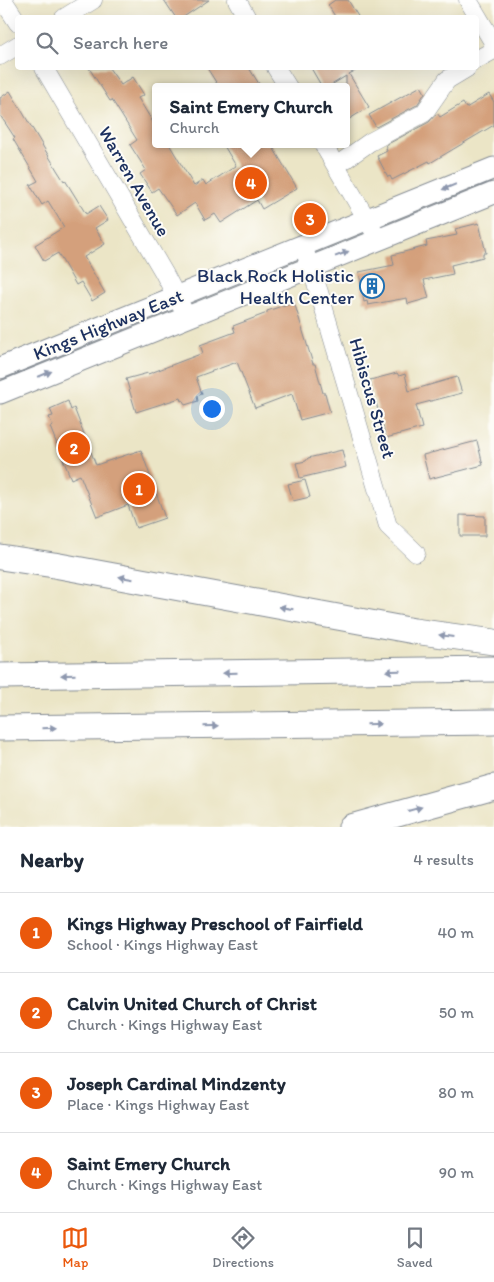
<!DOCTYPE html>
<meta charset="utf-8">
<style>
body{margin:0;font-family:Itim,sans-serif;background:#f6f6f7;color:#1f2937}
.you{position:absolute;left:211px;top:408px;width:18px;height:18px;margin:-12px;border:4px solid #fff;border-radius:50%;background:#1a73e8;box-shadow:0 0 0 8px #1a73e833}
.badge{display:grid;place-items:center;width:32px;height:32px;border-radius:50%;background:#ea580c;color:#fff;font-size:16px;font-weight:700}
.pin{position:absolute;translate:-50% -50%;border:2px solid #fff;box-shadow:0 1px 5px #0006}
.popup{position:absolute;left:152px;top:83px;width:198px;height:65px;box-sizing:border-box;display:grid;place-content:center;border-radius:5px;background:#fff;filter:drop-shadow(0 1px 4px #0005);font-size:16px;white-space:nowrap;color:#747a83}
.popup b{font-size:19px;color:#1f2937}
.popup::after{content:'';position:absolute;left:50%;top:100%;margin-left:-10px;border:10px solid transparent;border-top-color:#fff}
.list{margin:0;padding:0;list-style:none}
h2{display:flex;justify-content:space-between;align-items:center;height:65px;margin:0;padding:0 20px;font-size:21px}
h2 small{font-size:16px;font-weight:400;color:#747a83}
.list li{display:grid;grid-template-columns:32px 1fr auto;gap:15px;align-items:center;box-sizing:border-box;height:80px;padding:0 20px;border-top:1px solid #e0e1e3}
.list b{display:block;font-size:19px;white-space:nowrap}
.list p{margin:0;font-size:16px;white-space:nowrap;color:#747a83}
.list em{font-size:16px;font-style:normal;color:#747a83}
.icon{flex:none;width:28px;height:28px;fill:none;stroke:currentColor;stroke-width:2;stroke-linecap:round;stroke-linejoin:round}
.map{position:relative;flex:none;width:494px;height:827px;overflow:hidden}
.search{position:absolute;background:#fff;box-shadow:0 5px 20px #0002;left:15px;right:15px;top:15px;height:55px;display:flex;align-items:center;gap:12px;box-sizing:border-box;padding:0 18px;border-radius:5px;color:#747a83;font-size:19px}
.sheet{height:385px;background:#fff}
nav{display:flex;justify-content:space-around;align-items:center;box-sizing:border-box;height:70px;border-top:1px solid #e0e1e3;background:#fff;font-size:14px;color:#747a83}
nav a{display:grid;justify-items:center;gap:2px}
nav .on{color:#ea580c}
.map>svg:first-child{display:block}
.building{fill:#d4a07c}
.lines{fill:none;stroke-linecap:round;stroke-linejoin:round}
.minor-casing{stroke:#838a92;stroke-width:19}
.major-casing{stroke:#838a92;stroke-width:23}
.highway-casing{stroke:#838a92;stroke-width:27}
.minor{stroke:#fff;stroke-width:18}
.major{stroke:#fff;stroke-width:21}
.highway{stroke:#fff;stroke-width:25}
.oneway{fill:#8d97ae}
.labels{text-anchor:middle;stroke-width:4;stroke-linejoin:round;paint-order:stroke}
.street-label{font-size:19px;fill:#1b2f5e;stroke:#fdfcf7}
.poi-label{font-size:19px;fill:#1b2f5e;stroke:#fdfcf7;text-anchor:end}
</style>
<div class="map">
<svg width="494" height="827" viewBox="0 0 494 827">
<rect width="100%" height="100%" fill="#fdfcf7"/>
<filter id="ink" filterUnits="userSpaceOnUse"><feTurbulence type="fractalNoise" baseFrequency=".02" numOctaves="2"/><feDisplacementMap in="SourceGraphic" scale="10" xChannelSelector="R" yChannelSelector="G"/><feConvolveMatrix kernelMatrix="1 2 1 2 8 2 1 2 1" color-interpolation-filters="sRGB"/></filter>
<filter id="wash" filterUnits="userSpaceOnUse"><feTurbulence type="fractalNoise" baseFrequency=".0096" numOctaves="4" result="noise"/><feDisplacementMap in="SourceGraphic" scale="20" xChannelSelector="R" yChannelSelector="G"/><feGaussianBlur stdDeviation="1.12" result="paint"/><feColorMatrix in="noise" values="0 0 0 0 0 0 0 0 0 0 0 0 0 0 0 0 0 1.4 0 .05"/><feComposite in="paint" operator="in"/></filter>
<g filter="url(#wash)">
<rect width="100%" height="100%" fill="#ebe5c6"/>
<g id="blocks">
<!-- building -->
<path class="building" d="M164 0H209L182 18H176Z
M335 0H348L359 18H336L328 5Z
M89 68H109L121 85 133 77 144 95 138 98 156 127V144H169L194 186 203 180 206 185 236 166 223 144H271L297 188 262 209 257 200 221 223 215 214 205 220 195 203 177 215 158 188 152 192 140 174 146 170 130 145 137 140 112 100 110 101Z
M207 68H249L261 87H219Z
M311 68H361L349 74 369 107 346 121V76L328 87H322Z
M421 86 425 93 417 105 376 127 369 115Z
M10 91 57 170 64 181 65 180 86 214 99 206 108 220 95 228 105 244 84 257 105 293 92 301 81 282 76 285 58 253 44 261 35 245 64 227 48 201 42 205 30 185 38 181 13 139 15 138 0 115V98Z
M489 94 494 102V125L430 163 429 161 392 180 390 176 388 177 377 156 387 151 386 148 387 147 386 145 429 122 437 113 440 117 463 103 466 108Z
M479 223 486 253H483V257L451 265 453 274 424 280 429 298 408 304 407 298 368 305 367 301 364 302 359 272 394 265 392 255 427 246 426 241 457 235 455 229Z
M294 302 313 364H315L323 393H325L330 412 300 420 292 394 255 408 237 362 196 377 202 394 197 396 198 401 185 405 183 400 181 401 180 398 136 412 126 379 148 373V374L203 353 200 345 235 332 233 326 267 313V311Z
M397 373 399 376 405 374 409 391 457 377 462 393 416 405 422 428 386 438 375 399 374 400 370 380Z
M68 401 71 410 74 408 96 465 141 450 165 518 136 528 128 505 97 517 80 475 71 479 50 427 53 426 49 417 53 416 50 409Z
M477 441 483 465 429 479 423 455Z
M342 450 346 467 300 478 296 463 306 461 308 458Z
M305 480 310 497 293 501 288 484Z
M460 515 485 516V536H460Z"/>
</g>
</g>
<g filter="url(#ink)">
<use href="#blocks" fill-opacity="0" stroke="#838a92" stroke-width="1"/>
<g class="lines">
<defs>
<path id="minor" d="M3 0 18 23
M237 0 247 18
M468 0 494 44
M64 18 93 0
M0 56 18 45
M476 60 494 50
M44 68 164 273 187 317
M276 68 288 87
M323 144 373 230
M336 166 370 142 424 113 447 80 467 68
M303 246 319 292 388 526 416 553"/>
<path id="major" d="M0 368 494 168
M0 393 494 193"/>
<path id="highway" d="M0 557 54 565 414 631 494 642
M0 676 494 669
M0 728 494 722
M351 827 494 787"/>
</defs>
<!-- minor casing -->
<use href="#minor" class="minor-casing"/>
<!-- major casing -->
<use href="#major" class="major-casing"/>
<!-- highway casing -->
<use href="#highway" class="highway-casing"/>
<!-- minor -->
<use href="#minor" class="minor"/>
<!-- major -->
<use href="#major" class="major"/>
<!-- highway -->
<use href="#highway" class="highway"/>
</g>
<!-- one-way arrows -->
<defs><path id="oneway-solid" d="M-6-.8H1V-3.2L6.5 0L1 3.2V.8H-6Z" transform="scale(1.25)"/></defs>
<g class="oneway">
<use href="#oneway-solid" transform="translate(449 187) rotate(158)"/>
<use href="#oneway-solid" transform="translate(342 254) rotate(-21)"/>
<use href="#oneway-solid" transform="translate(45 374) rotate(-22)"/>
<use href="#oneway-solid" transform="translate(126 578) rotate(-170)"/>
<use href="#oneway-solid" transform="translate(286 608) rotate(-170)"/>
<use href="#oneway-solid" transform="translate(446 636) rotate(-172)"/>
<use href="#oneway-solid" transform="translate(393 671) rotate(179)"/>
<use href="#oneway-solid" transform="translate(230 673) rotate(179)"/>
<use href="#oneway-solid" transform="translate(68 675) rotate(179)"/>
<use href="#oneway-solid" transform="translate(374 724) rotate(-1)"/>
<use href="#oneway-solid" transform="translate(211 726) rotate(-1)"/>
<use href="#oneway-solid" transform="translate(49 728) rotate(-1)"/>
<use href="#oneway-solid" transform="translate(415 809) rotate(-16)"/>
</g>
</g>
<!-- icons -->
<defs>
<symbol id="building-ring" viewBox="-11 -11 22 22"><circle r="9.5" fill="#fdfcf7" stroke="#1f6fb2" stroke-width="1.5"/><path d="M-4-6H4V6H1V3H-1V6H-4ZM-2.5-4.3h1.7v1.8h-1.7ZM.8-4.3h1.7v1.8H.8ZM-2.5-1h1.7V.8h-1.7ZM.8-1h1.7V.8H.8Z" fill="#1f6fb2"/></symbol>
</defs>
<g fill-rule="evenodd">
<use href="#building-ring" x="358" y="272" width="28" height="28"/>
</g>
<g class="labels">
<!-- street labels -->
<g class="street-label">
<text transform="translate(135 181) rotate(60)" y="7">Warren Avenue</text>
<text transform="translate(108 324) rotate(-22)" y="7">Kings Highway East</text>
<text transform="translate(373 398) rotate(74)" y="7">Hibiscus Street</text>
</g>
<!-- poi labels -->
<g class="poi-label">
<text x="354" y="282">Black Rock Holistic<tspan x="354" dy="22">Health Center</tspan></text>
</g>
</g>
</svg>
<div class="you"></div>
<div class="pin badge" style="left:139px;top:489px">1</div>
<div class="pin badge" style="left:74px;top:448px">2</div>
<div class="pin badge" style="left:310px;top:219px">3</div>
<div class="pin badge" style="left:251px;top:183px">4</div>
<div class="popup"><b>Saint Emery Church</b>Church</div>
<div class="search"><svg class="icon" aria-label="search" viewBox="0 0 24 24"><circle cx="10" cy="10" r="6"/><path d="M15 15l6 6"/></svg>Search here</div>
</div>
<section class="sheet">
<h2>Nearby<small>4 results</small></h2>
<ul class="list">
<li><span class="badge">1</span><div><b>Kings Highway Preschool of Fairfield</b><p>School · Kings Highway East</p></div><em>40 m</em></li>
<li><span class="badge">2</span><div><b>Calvin United Church of Christ</b><p>Church · Kings Highway East</p></div><em>50 m</em></li>
<li><span class="badge">3</span><div><b>Joseph Cardinal Mindzenty</b><p>Place · Kings Highway East</p></div><em>80 m</em></li>
<li><span class="badge">4</span><div><b>Saint Emery Church</b><p>Church · Kings Highway East</p></div><em>90 m</em></li>
</ul>
</section>
<nav>
<a class="on"><svg class="icon" aria-label="map" viewBox="0 0 24 24"><path d="M3 6l6-2 6 2 6-2v14l-6 2-6-2-6 2zM9 4v14M15 6v14"/></svg>Map</a>
<a><svg class="icon" aria-label="directions" viewBox="0 0 24 24"><path d="M12 3l9 9-9 9-9-9zM9 14v-3h6M13 9l2 2-2 2"/></svg>Directions</a>
<a><svg class="icon" aria-label="saved" viewBox="0 0 24 24"><path d="M7 4h10v16l-5-4-5 4z"/></svg>Saved</a>
</nav>
